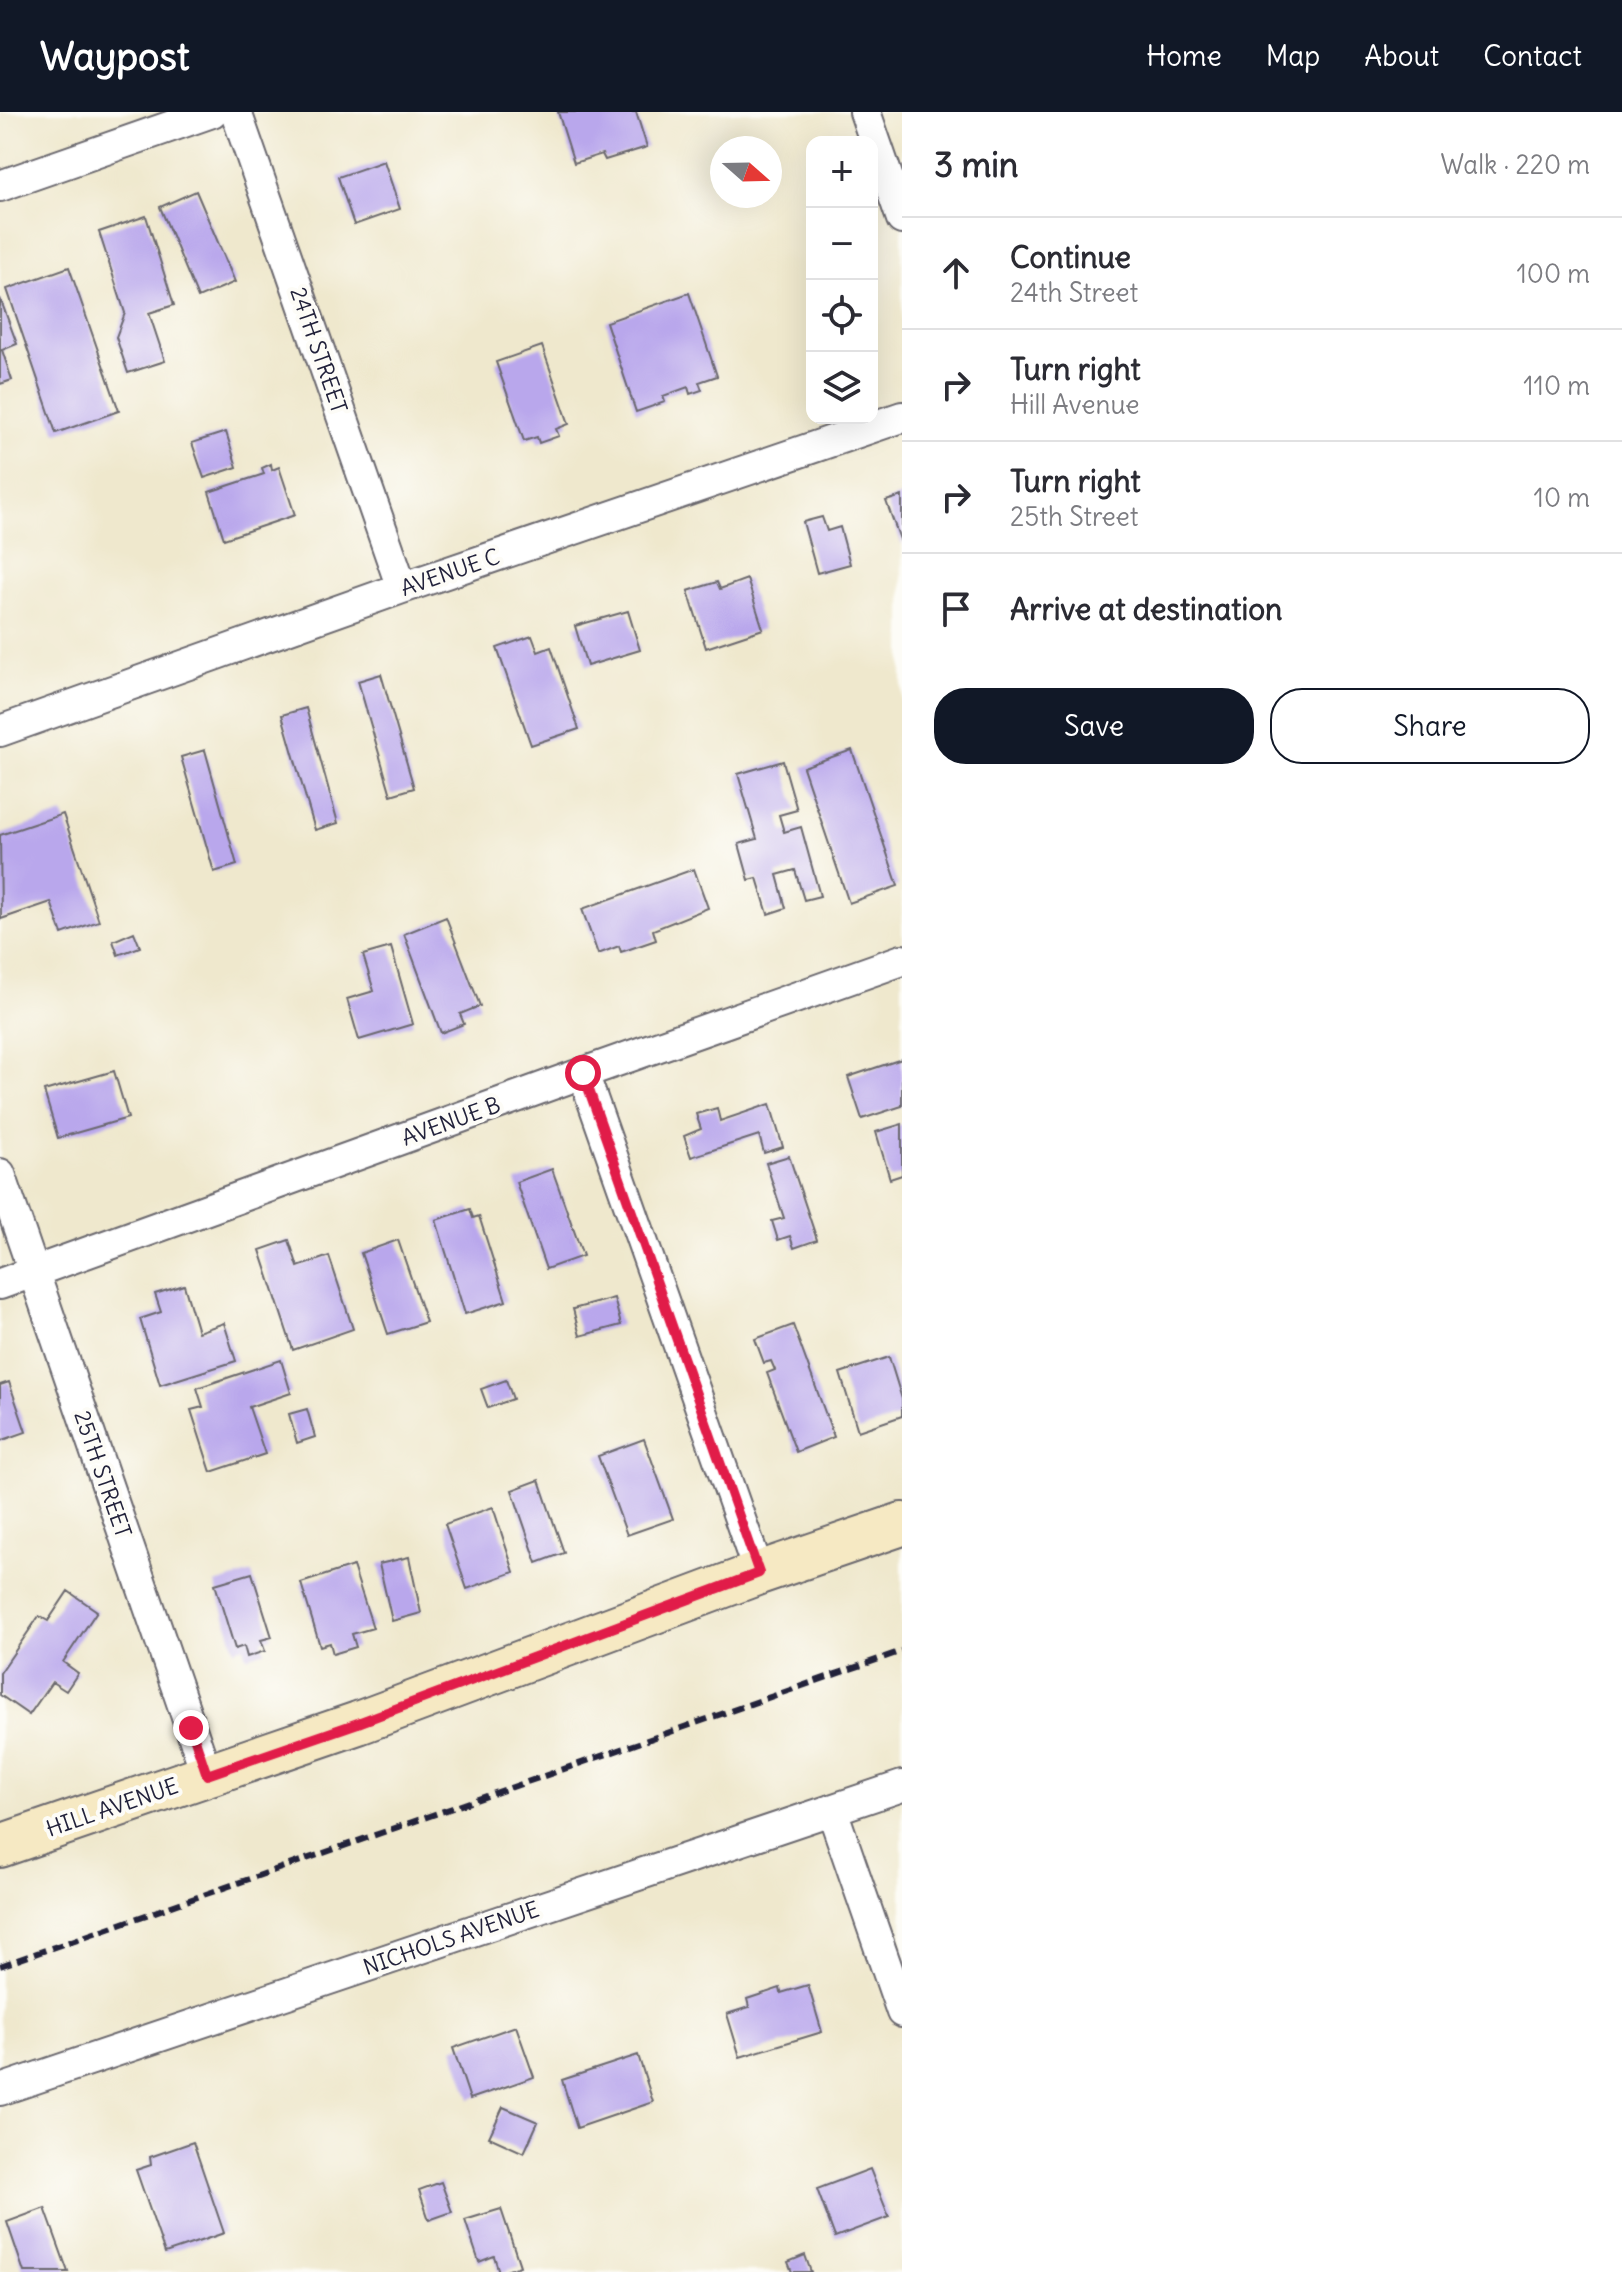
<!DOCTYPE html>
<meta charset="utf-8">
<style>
body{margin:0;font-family:Delius,sans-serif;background:#f2f2f3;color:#2b2b33}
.controls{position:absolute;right:24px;top:24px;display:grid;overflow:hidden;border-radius:16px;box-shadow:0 8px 32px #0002}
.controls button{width:72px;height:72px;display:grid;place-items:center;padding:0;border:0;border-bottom:2px solid #e1e1e2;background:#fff;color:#2b2b33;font:40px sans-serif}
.compass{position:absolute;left:710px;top:24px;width:72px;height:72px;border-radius:50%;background:#fff;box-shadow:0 8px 32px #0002;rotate:110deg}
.stop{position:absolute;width:24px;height:24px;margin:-18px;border:6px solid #e11d48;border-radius:50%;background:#fff}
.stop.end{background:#e11d48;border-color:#fff;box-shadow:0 2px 8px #0008}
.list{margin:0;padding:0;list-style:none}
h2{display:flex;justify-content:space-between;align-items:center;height:104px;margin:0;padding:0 32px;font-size:34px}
h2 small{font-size:26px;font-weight:400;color:#7c7c81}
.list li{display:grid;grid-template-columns:52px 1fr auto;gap:24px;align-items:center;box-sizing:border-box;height:112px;padding:0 32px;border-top:2px solid #e1e1e2}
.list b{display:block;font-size:30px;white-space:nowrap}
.list p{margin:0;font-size:26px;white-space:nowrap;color:#7c7c81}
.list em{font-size:26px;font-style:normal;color:#7c7c81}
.actions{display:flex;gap:16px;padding:24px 32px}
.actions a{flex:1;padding:18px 0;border:2px solid #111827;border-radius:32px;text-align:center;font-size:28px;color:#111827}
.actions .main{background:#111827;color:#fff}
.icon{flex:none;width:44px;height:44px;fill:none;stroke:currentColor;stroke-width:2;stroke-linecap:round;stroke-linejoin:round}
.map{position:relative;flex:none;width:902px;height:2160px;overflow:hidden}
header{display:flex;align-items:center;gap:48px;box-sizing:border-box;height:112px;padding:0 40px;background:#111827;color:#fff}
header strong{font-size:38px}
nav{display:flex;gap:44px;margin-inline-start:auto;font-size:28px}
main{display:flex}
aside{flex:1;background:#fff}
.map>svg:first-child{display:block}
.building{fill:#b9a7ec}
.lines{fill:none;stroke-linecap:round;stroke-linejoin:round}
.street-casing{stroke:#6a676e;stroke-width:34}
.secondary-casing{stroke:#6a676e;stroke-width:46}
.street{stroke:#fff;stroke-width:30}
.secondary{stroke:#f6e9c3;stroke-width:42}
.rail{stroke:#22223b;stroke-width:6;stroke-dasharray:12 6;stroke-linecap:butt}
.route{stroke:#e11d48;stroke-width:10}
.labels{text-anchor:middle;stroke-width:8;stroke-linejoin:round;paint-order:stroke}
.street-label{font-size:22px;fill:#22223b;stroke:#fdfcf7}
</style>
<header>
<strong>Waypost</strong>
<nav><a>Home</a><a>Map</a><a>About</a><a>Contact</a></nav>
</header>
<main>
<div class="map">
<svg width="902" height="2160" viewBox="0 0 902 2160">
<rect width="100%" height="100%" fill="#fdfcf7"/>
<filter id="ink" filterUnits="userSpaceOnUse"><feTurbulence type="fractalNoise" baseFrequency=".0125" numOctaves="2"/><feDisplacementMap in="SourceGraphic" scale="16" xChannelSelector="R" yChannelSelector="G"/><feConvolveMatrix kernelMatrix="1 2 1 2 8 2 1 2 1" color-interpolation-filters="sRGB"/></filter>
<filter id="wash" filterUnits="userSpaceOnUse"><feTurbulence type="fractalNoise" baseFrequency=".006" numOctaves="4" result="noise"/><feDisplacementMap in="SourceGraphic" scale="32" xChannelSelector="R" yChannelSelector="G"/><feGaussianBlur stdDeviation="1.8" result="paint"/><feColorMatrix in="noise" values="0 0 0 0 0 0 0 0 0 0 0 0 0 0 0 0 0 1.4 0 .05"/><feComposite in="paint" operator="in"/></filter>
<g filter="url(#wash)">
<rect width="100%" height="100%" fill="#efe8cd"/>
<g id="blocks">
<!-- building -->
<path class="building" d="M558 0H636L647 35 605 48 602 42 574 51Z
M384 49 400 97 354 113 338 65Z
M196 79 235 170 198 186 160 95Z
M146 104 174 193 149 201 165 249 128 261 116 225 125 201 99 120Z
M69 155 119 299 56 321 7 177Z
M689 181 717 264 699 270 702 278 690 282 688 275 663 284 665 290 636 300 606 210Z
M0 186 17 232 2 238 12 268 0 272Z
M542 234 569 312 556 317 559 324 539 331 537 325 524 329 496 250Z
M226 320 237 355 204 366 192 331Z
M271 352 272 358 279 355 295 403 224 427 209 380 264 362 262 356Z
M902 384V433L886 389Z
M822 405 827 419 840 415 850 452 817 461 803 410Z
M747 467 763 517 706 536 688 479 717 470 720 477Z
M628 499 640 538 587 554 575 514Z
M532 524 538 540 551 535 579 617 531 633 497 536Z
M381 562 414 676 391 683 358 569Z
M306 596 338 711 315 718 282 603Z
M205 638 237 753 214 760 181 645Z
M852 638 898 774 849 791 803 655Z
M783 649 797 698 779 703 784 720 801 715 820 784 804 788 795 758 777 763 786 796 768 802 757 766 749 768 739 732 757 727 738 662Z
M63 702 99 809 62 822 51 790 1 807 0 723Z
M694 757 708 796 653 818 656 828 621 840 619 834 598 842 582 797Z
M446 805 480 894 460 902 464 912 441 921 404 822Z
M134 820 140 835 118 843 113 829Z
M391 835 413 912 359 928 347 887 374 879 363 843Z
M902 947V994L862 1007 848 965Z
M114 959 128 1006 58 1026 44 979Z
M770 992 783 1035 764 1041 759 1023 691 1045 684 1024 701 1017 696 1002 717 996 720 1009Z
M902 1012V1063L890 1067 876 1020Z
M789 1044 817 1128 794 1136 790 1124 778 1128 772 1109 784 1106 766 1051Z
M552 1057 583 1144 546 1157 516 1070Z
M470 1097 473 1106 479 1104 506 1189 465 1202 436 1108Z
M289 1128 298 1155 329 1144 353 1217 293 1238 260 1138Z
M398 1128 426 1210 388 1222 361 1141Z
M184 1173 198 1220 224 1211 236 1249 160 1273 140 1207 161 1200 155 1182Z
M614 1186 621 1213 580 1224 573 1197Z
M793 1213 834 1325 796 1340 767 1261 775 1258 771 1249 764 1251 755 1227Z
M889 1245 902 1287V1304L858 1319 840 1261Z
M281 1248 291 1281 249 1295 265 1342 211 1360 191 1298 203 1295 197 1276Z
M506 1268 513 1287 488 1296 481 1277Z
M9 1270 26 1320 0 1329V1273Z
M307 1297 315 1325 297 1331 289 1302Z
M644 1327 673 1407 627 1423 598 1344Z
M539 1368 564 1441 537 1451 512 1378Z
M493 1395 514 1460 467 1477 445 1412Z
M409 1445 421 1501 392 1509 379 1452Z
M353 1454 373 1516 352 1522 356 1535 333 1542 330 1531 320 1534 301 1471Z
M252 1461 272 1525 261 1528 265 1539 247 1545 244 1534 235 1537 215 1472Z
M68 1479 97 1499 63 1550 78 1561 66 1579 52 1570 29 1603 0 1583V1561L39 1504 48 1509Z
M808 1873 822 1920 740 1945 727 1902 749 1895 747 1887 780 1876 781 1881Z
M516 1914 534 1965 470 1987 453 1936Z
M638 1943 653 1990 577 2016 562 1968Z
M503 1995 538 2010 524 2041 489 2025Z
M193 2030 224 2121 165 2141 136 2058 151 2053 150 2045Z
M870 2057 889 2105 835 2125 817 2077Z
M441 2070 452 2100 429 2108 419 2078Z
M45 2096 68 2160H24L7 2110Z
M501 2097 520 2154 503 2160H499L494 2144 479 2150 465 2108Z
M805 2143 811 2160H792L788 2150Z"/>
</g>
</g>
<g filter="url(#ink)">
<use href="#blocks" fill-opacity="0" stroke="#6a676e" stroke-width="2"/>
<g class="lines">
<defs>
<path id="street" d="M236 0 402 476
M865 0 902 107
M0 74 212 0
M0 619 402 476 902 305
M583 961 759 1461
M0 1062 207 1663
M0 1172 583 961 902 848
M832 1698 902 1900
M0 1978 902 1674"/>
<path id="secondary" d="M0 1734 358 1611 759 1461 902 1412"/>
</defs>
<!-- street casing -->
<use href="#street" class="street-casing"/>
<!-- secondary casing -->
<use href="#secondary" class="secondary-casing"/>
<!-- street -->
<use href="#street" class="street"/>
<!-- secondary -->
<use href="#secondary" class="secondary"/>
<!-- rail -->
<path class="rail" d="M0 1854 902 1539"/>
</g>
</g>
<g class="lines" filter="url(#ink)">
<!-- route -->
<path class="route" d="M191 1616 207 1663 358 1611 759 1461 583 961"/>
</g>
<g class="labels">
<!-- street labels -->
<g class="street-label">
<text transform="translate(319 238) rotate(71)" y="8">24TH STREET</text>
<text transform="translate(450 460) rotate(-19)" y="8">AVENUE C</text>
<text transform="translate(451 1009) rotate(-20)" y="8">AVENUE B</text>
<text transform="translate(103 1362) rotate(71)" y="8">25TH STREET</text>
<text transform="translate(112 1695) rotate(-19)" y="8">HILL AVENUE</text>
<text transform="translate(451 1826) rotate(-19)" y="8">NICHOLS AVENUE</text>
</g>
</g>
</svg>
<div class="controls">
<button>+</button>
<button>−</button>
<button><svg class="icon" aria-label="locate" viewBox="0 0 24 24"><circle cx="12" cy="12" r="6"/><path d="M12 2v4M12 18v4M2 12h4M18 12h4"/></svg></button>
<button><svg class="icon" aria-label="layers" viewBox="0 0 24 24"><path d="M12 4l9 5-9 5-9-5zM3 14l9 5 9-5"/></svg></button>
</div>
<svg class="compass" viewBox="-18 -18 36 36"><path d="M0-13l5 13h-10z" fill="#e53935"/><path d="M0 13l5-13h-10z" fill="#7c7c81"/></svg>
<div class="stop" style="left:583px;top:961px"></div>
<div class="stop end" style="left:191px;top:1616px"></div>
</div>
<aside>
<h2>3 min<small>Walk · 220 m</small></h2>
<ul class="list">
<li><svg class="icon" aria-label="ahead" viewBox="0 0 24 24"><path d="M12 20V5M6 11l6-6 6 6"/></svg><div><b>Continue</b><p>24th Street</p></div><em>100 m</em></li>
<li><svg class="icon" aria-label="right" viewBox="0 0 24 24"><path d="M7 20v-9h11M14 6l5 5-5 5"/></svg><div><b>Turn right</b><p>Hill Avenue</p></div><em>110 m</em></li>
<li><svg class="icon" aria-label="right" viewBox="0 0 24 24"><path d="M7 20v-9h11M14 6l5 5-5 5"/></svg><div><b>Turn right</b><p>25th Street</p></div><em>10 m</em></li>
<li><svg class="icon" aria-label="arrive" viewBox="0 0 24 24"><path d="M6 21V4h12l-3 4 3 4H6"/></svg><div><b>Arrive at destination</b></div></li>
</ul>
<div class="actions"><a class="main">Save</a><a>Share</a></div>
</aside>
</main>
